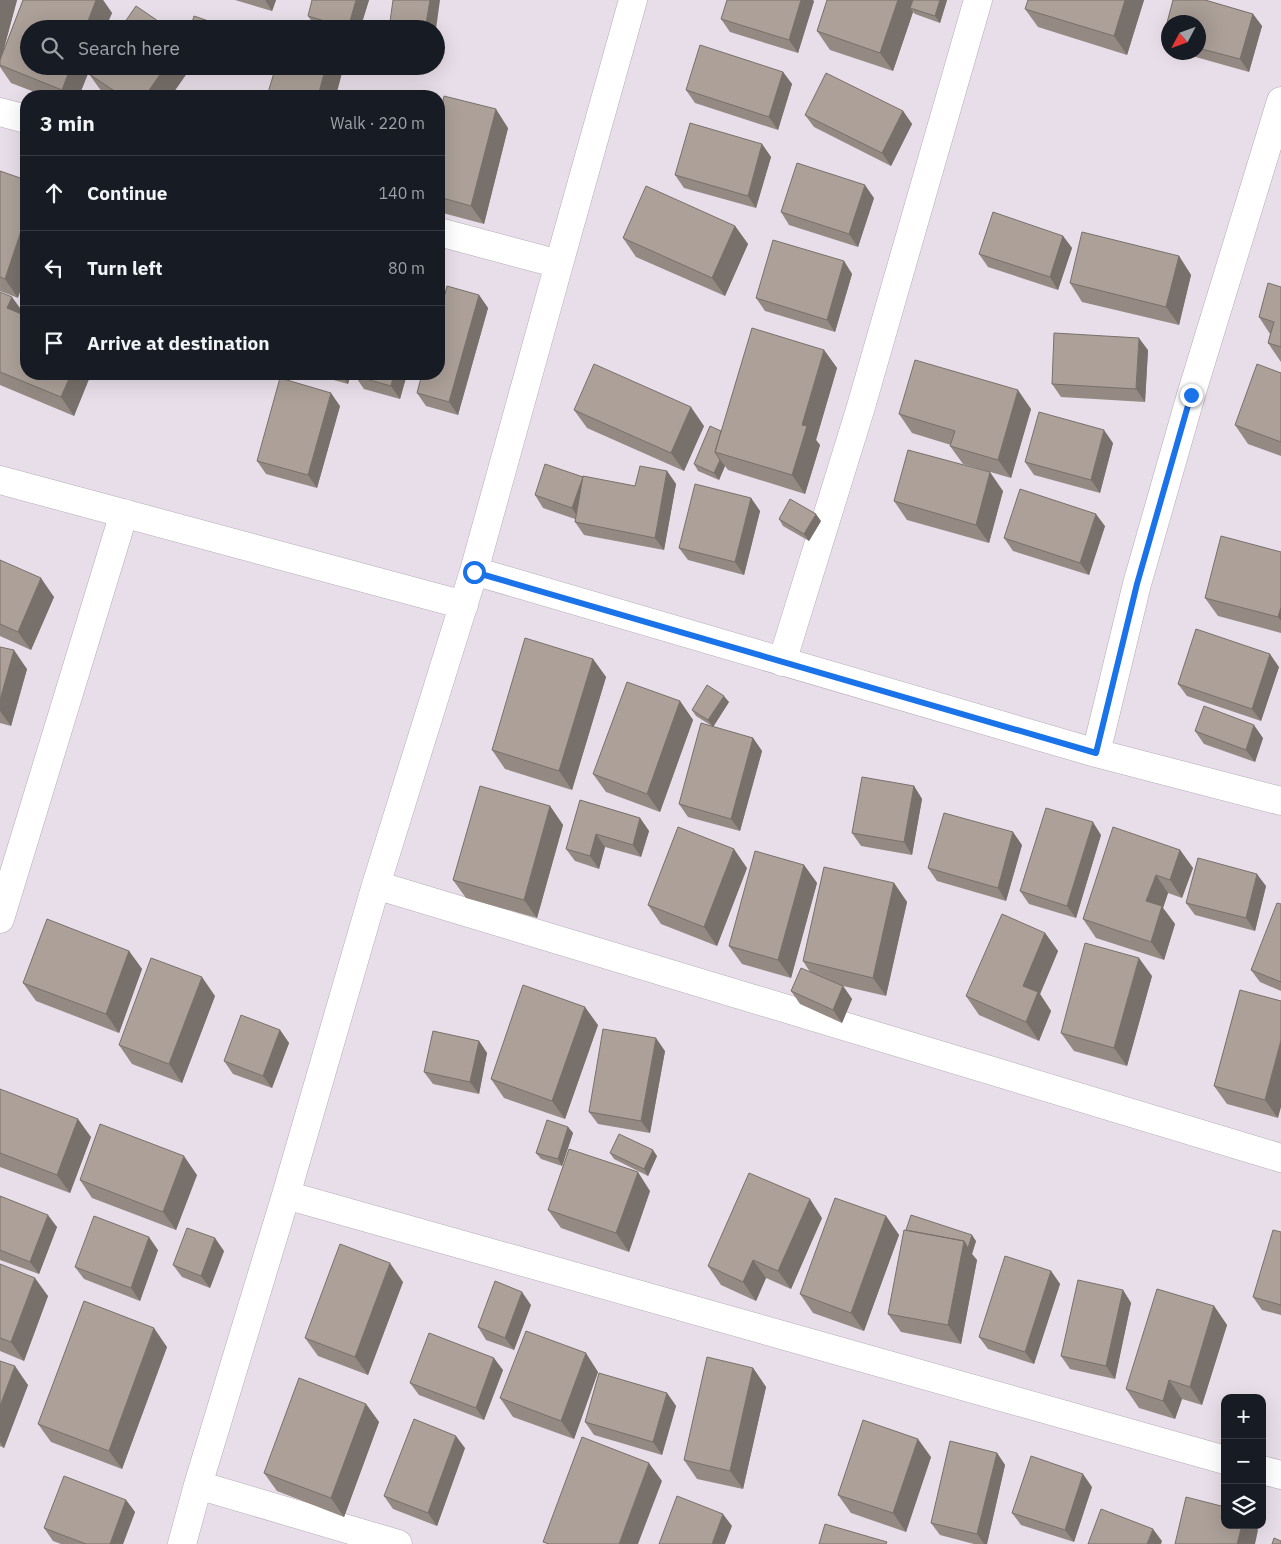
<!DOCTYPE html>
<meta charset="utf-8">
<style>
body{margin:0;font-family:"IBM Plex Sans",sans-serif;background:#20242c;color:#f1f3f6}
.controls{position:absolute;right:15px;bottom:15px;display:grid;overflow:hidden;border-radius:10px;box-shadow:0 5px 20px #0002}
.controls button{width:45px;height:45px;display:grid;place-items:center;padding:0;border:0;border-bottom:1px solid #363941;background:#171b24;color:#f1f3f6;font:25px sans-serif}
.compass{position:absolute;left:1161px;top:15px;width:45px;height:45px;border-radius:50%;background:#171b24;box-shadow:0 5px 20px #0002;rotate:229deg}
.stop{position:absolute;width:15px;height:15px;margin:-11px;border:4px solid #1a73e8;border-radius:50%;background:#fff}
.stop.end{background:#1a73e8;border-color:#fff;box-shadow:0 1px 5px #0008}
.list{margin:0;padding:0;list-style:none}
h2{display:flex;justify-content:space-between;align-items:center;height:65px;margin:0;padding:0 20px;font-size:21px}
h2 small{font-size:16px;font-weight:400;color:#9ea1a6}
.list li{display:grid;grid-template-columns:32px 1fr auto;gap:15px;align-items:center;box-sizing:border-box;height:75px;padding:0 20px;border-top:1px solid #363941}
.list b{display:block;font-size:19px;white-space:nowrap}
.list em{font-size:16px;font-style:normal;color:#9ea1a6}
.icon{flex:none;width:28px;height:28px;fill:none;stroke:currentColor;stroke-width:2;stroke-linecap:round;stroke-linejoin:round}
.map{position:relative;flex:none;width:1281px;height:1544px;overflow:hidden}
.search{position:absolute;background:#171b24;box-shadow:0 5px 20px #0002;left:20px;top:20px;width:425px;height:55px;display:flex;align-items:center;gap:12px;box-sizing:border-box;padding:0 18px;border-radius:28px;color:#9ea1a6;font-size:19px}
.panel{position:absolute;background:#171b24;box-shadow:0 5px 20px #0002;left:20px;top:90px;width:425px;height:290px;border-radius:20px}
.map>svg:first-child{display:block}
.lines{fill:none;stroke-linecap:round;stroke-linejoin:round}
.minor-casing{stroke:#b5acb6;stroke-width:29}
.minor{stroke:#fff;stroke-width:28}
.wall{fill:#948a83}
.shaded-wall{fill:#78706a}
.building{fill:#aca098;stroke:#78706a}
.route{stroke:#1a73e8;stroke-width:6}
</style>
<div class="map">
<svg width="1281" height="1544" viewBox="0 0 1281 1544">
<rect width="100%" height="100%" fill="#e8dee9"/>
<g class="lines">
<defs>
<path id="minor" d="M0 112 26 119
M439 232 559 264
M0 480 464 605
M474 571 1096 753 1281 801
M782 662 860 410 978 0
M1096 753 1137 584 1191 395 1281 101
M376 885 1281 1158
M0 919 124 513
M286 1195 1225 1460
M1262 1470 1281 1475
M198 1485 398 1544
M182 1544 198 1485 286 1195 376 885 474 571 559 264 633 0"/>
</defs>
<!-- minor casing -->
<use href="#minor" class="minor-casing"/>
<!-- minor -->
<use href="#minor" class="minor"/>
</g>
<!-- wall -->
<path class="wall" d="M0 0H17L3 52 23 0H103L112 13 105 29H29V66H91L79 96H45L11 83 0 67Z
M235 0H276L272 11Z
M369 0 360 29H317L308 16Z
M827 0H947L940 23 915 14 913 12 893 71 830 50 817 31Z
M1144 0 1127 55 1038 27 1025 9Z
M1173 0H1205L1253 14 1262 26 1249 72 1178 52H1198V22H1168V46L1163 38Z
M814 1 798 53 730 32 721 19Z
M95 66H192L171 96H108L102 92 89 74Z
M394 66H431L430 72Z
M783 72 792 84 778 130 695 103 686 90Z
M903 111 912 124 891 166 814 127 805 115Z
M439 118 508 128 484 224 439 212Z
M762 144 771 157 756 208 684 188 675 175Z
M0 171 18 298 0 291Z
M874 198 858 247 789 225 781 212Z
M735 226 748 244 725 296 636 257 623 238Z
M1063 236 1072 248 1058 290 988 267 979 254Z
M1179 256 1191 275 1179 325 1082 302 1070 283Z
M844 261 852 274 835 332 765 311 756 298Z
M1281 287V362L1268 343 1270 334 1259 317Z
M0 292 24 315 91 374 74 416 0 385Z
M479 295 488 308 458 415 426 406 417 393Z
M824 350 837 368 816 440 820 445 805 494 728 470 725 466 719 480 698 471 694 464 721 431Z
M1148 350 1145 402 1061 397 1052 384Z
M1281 373V456L1248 444 1235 425Z
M312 374H351L348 384Z
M356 374H407L400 399 364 389 355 376Z
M340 406 317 488 266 474 257 461Z
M1031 409 1011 478 963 464 950 446 951 445 912 433 899 414Z
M574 410 704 426 684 471 587 428Z
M1113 443 1100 493 1034 475 1025 462Z
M667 471 676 484 664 550 584 535 575 522V519L543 508 535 495 583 478 635 486Z
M1003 491 989 543 907 520 894 501Z
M751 498 760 511 744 575 688 560 679 548Z
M779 519 821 521 809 541 783 526Z
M1105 526 1089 575 1013 551 1004 538Z
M1281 552V633L1218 616 1205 598Z
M0 560 54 597 31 650 0 636Z
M0 647 27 669 11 726 0 723Z
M593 659 606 677 572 790 505 769 492 750Z
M1279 667 1261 721 1187 696 1178 684Z
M680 701 693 720 660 812 606 792 593 774Z
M729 702 713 727 753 738 762 751 740 831 688 817 679 804 712 726 696 716 692 710Z
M1195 731 1263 738 1255 762 1204 744Z
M914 786 922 799 912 855 861 846 852 833Z
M580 800 640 818 649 831 641 857 605 847 599 869 575 861 566 849Z
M550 806 563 825 537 918 466 898 453 880Z
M1101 835 1076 918 1029 904 1020 891Z
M1022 845 1006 901 937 881 928 868Z
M1180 850 1193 868 1182 898 1168 893 1163 908 1175 924 1164 960 1096 938 1083 919Z
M804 865 817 883 791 978 742 964 729 946Z
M747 868 717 946 661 924 648 905Z
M894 883 907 902 886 996 843 986 852 999 842 1023 800 1004 791 991 810 972 803 961Z
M1266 886 1255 931 1195 915 1186 903Z
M1281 904V991L1260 982 1251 970Z
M1045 933 1058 951 1040 994 1051 1011 1039 1041 979 1015 966 996Z
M129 951 142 969 119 1033 36 1001 23 983Z
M1152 976 1127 1066 1074 1051 1061 1033Z
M1240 990 1278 1118 1227 1104 1214 1086Z
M215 996 182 1083 132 1064 119 1045Z
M598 1025 565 1119 504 1098 491 1079Z
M280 1030 289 1043 272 1088 233 1074 224 1061Z
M479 1041 487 1053 479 1094 433 1084 424 1072Z
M665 1051 650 1133 598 1124 589 1112Z
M0 1089 91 1137 70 1193 0 1167Z
M568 1127 573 1133 562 1166 541 1159 536 1153Z
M610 1153 657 1156 648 1176 614 1159Z
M197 1175 176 1230 92 1198 80 1180Z
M650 1191 629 1252 561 1228 548 1210Z
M0 1196 57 1227 39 1274 0 1260Z
M886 1216 899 1235 864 1331 813 1313 800 1294Z
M822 1218 791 1289 766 1278 756 1301 721 1285 708 1266Z
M1281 1232V1315L1262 1310 1253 1297Z
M976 1241 972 1254 977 1260 961 1344 901 1332 888 1314Z
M158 1250 140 1301 84 1279 75 1267Z
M224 1251 210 1288 182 1277 173 1265Z
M0 1264 48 1296 24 1361 0 1351Z
M1051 1271 1060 1284 1034 1364 988 1349 979 1337Z
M403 1282 368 1375 318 1356 305 1338Z
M1123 1290 1131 1303 1115 1379 1070 1369 1061 1356Z
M531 1305 514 1350 486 1340 478 1327Z
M1214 1306 1227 1325 1202 1405 1182 1399 1175 1419 1139 1408 1126 1389Z
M167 1347 122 1469 51 1442 38 1424Z
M0 1361 28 1385 4 1448 0 1446Z
M753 1368 766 1387 743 1489 697 1479 684 1460Z
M503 1370 484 1420 419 1395 410 1383Z
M598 1372 574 1439 513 1417 500 1398Z
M667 1393 676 1406 662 1455 594 1435 585 1422Z
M366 1404 379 1422 344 1517 277 1491 264 1473Z
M465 1448 437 1526 393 1509 384 1496Z
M997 1453 1005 1465 987 1544H974L940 1535 931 1523Z
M931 1457 906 1532 851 1513 838 1495Z
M1092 1487 1074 1542 1021 1525 1012 1513Z
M126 1500 135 1512 123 1544H61L53 1541 44 1528Z"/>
<!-- shaded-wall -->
<path class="shaded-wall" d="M0 0H17L0 63Z
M96 0H103L112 13 105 29H85Z
M265 0H276L272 11Z
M356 0H369L360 29H349L348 28Z
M430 0H440L436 29H425Z
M801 0H813L814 1 798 53 789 40Z
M898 0H917L910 8 913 12 893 71 880 53Z
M940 0H947L940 23 935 16Z
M1125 0H1144L1127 55 1114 36Z
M1253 14 1262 26 1249 72 1240 59Z
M71 66H91L79 96H66L62 90Z
M166 66H192L171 96H145Z
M326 66H338L342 73 336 96H318Z
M426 66H431L430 72Z
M783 72 792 84 778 130 769 117Z
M496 109 508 128 484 224 471 206Z
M903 111 912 124 891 166 882 153Z
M762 144 771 157 756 208 748 196Z
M865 185 874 198 858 247 849 234Z
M26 216V274L18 298 5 279Z
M735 226 748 244 725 296 712 278Z
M1063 236 1072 248 1058 290 1050 277Z
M1179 256 1191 275 1179 325 1166 307Z
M844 261 852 274 835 332 827 320Z
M479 295 488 308 458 415 449 402Z
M12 297 25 315 7 308Z
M1139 338 1148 350 1145 402 1136 389Z
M824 350 837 368 816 440 820 445 805 494 792 475 802 425Z
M71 374H91L74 416 61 397Z
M341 374H351L348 384Z
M394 374H407L400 399 391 386Z
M1018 390 1031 409 1011 478 998 460Z
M331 393 340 406 317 488 308 475Z
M691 407 704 426 684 471 671 453Z
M1104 430 1113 443 1100 493 1091 480Z
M720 460 725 466 719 480 714 473Z
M667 471 676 484 664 550 655 538Z
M990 472 1003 491 989 543 976 525Z
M583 477 580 521 572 508Z
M751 498 760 511 744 575 735 562Z
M816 514 821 521 809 541 804 534Z
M1096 514 1105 526 1089 575 1080 563Z
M41 578 54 597 31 650 18 632Z
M1281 607V621L1278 617Z
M14 650 27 669 11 726 0 711V700Z
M1270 654 1279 667 1261 721 1252 709Z
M593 659 606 677 572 790 559 771Z
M724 696 729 702 713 727 708 720Z
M680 701 693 720 660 812 647 794Z
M1254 725 1263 738 1255 762 1246 750Z
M753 738 762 751 740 831 731 819Z
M914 786 922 799 912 855 904 842Z
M550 806 563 825 537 918 524 900Z
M640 818 649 831 641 857 633 845Z
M1093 822 1101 835 1076 918 1067 906Z
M1013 832 1022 845 1006 901 998 888Z
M596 834 605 847 599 869 590 856Z
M734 849 747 868 717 946 704 927Z
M1180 850 1193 868 1182 898 1170 880Z
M804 865 817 883 791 978 778 960Z
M1257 874 1266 886 1255 931 1246 918Z
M1156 875 1168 893 1163 908 1175 924 1164 960 1151 942 1146 901Z
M894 883 907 902 886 996 873 978Z
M1045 933 1058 951 1040 994 1051 1011 1039 1041 1026 1022 1023 986Z
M129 951 142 969 119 1033 106 1014Z
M1139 958 1152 976 1127 1066 1114 1048Z
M202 977 215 996 182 1083 169 1064Z
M843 986 852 999 842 1023 833 1010Z
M585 1007 598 1025 565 1119 552 1101Z
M280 1030 289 1043 272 1088 263 1076Z
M656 1038 665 1051 650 1133 641 1121Z
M1281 1040V1107L1278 1118 1265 1100Z
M479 1041 487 1053 479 1094 470 1082Z
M78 1119 91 1137 70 1193 57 1175Z
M568 1127 573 1133 562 1166 558 1159Z
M653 1150 657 1156 648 1176 644 1169Z
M184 1156 197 1175 176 1230 163 1212Z
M638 1172 650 1191 629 1252 616 1233Z
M810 1199 822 1218 791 1289 778 1271Z
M48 1215 57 1227 39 1274 30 1262Z
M886 1216 899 1235 864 1331 851 1313Z
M972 1235 976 1241 972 1254 977 1260 961 1344 948 1325 964 1241Z
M149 1237 158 1250 140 1301 131 1288Z
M215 1238 224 1251 210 1288 201 1276Z
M753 1260 766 1278 756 1301 743 1282Z
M390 1263 403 1282 368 1375 355 1357Z
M1051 1271 1060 1284 1034 1364 1025 1352Z
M35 1278 48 1296 24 1361 11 1342Z
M1123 1290 1131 1303 1115 1379 1106 1366Z
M522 1292 531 1305 514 1350 505 1338Z
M1214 1306 1227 1325 1202 1405 1190 1387Z
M154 1328 167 1347 122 1469 109 1451Z
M586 1353 598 1372 574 1439 561 1421Z
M494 1358 503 1370 484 1420 476 1408Z
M15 1366 28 1385 4 1448 0 1442V1406Z
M753 1368 766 1387 743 1489 730 1471Z
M1169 1380 1182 1399 1175 1419 1163 1401Z
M667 1393 676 1406 662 1455 653 1442Z
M366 1404 379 1422 344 1517 331 1498Z
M456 1436 465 1448 437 1526 428 1513Z
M918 1439 931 1457 906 1532 893 1513Z
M997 1453 1005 1465 987 1544H984L977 1534Z
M649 1463 662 1481 638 1544H619Z
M1083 1474 1092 1487 1074 1542 1065 1530Z
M126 1500 135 1512 123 1544H110Z
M723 1514 732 1526 725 1544H712Z
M1242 1525H1254L1258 1530 1255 1544H1237Z
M1153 1529 1162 1541 1161 1544H1147Z"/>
<!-- building -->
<path class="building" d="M23 0H96L85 29H29V66H71L62 90 0 65V60Z
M312 0H356L348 28 308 16Z
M393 0H430L425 29H389Z
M727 0H801L789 40 721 19Z
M827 0H898L880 53 817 31Z
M913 0H940L935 16 910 8Z
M1028 0H1125L1114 36 1025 9Z
M1173 0H1205L1253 14 1240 59 1198 48V22H1168V40L1163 38Z
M136 6 170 29H120Z
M194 16 229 28V29H190Z
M700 45 783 72 769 117 686 90Z
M95 66H166L145 96H122L89 74Z
M276 66H326L318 96H319H267Z
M826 73 903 111 882 153 805 115Z
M444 96 496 109 471 206 439 197V118Z
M690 123 762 144 748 196 675 175Z
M797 163 865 185 849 234 781 212Z
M0 171 26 180V216L5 279 0 277Z
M646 186 735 226 712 278 623 238Z
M993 212 1063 236 1050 277 979 254Z
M1082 232 1179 256 1166 307 1070 283Z
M773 240 844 261 827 320 756 298Z
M1268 283 1281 287V347L1268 343 1274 322 1259 317Z
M447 286 479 295 449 402 417 393 422 374H439V317Z
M0 292 12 297 7 308 26 316V374H71L61 397 0 372Z
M752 328 824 350 802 425 807 426 792 475 715 452Z
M1054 333 1139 338 1136 389 1052 384Z
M915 360 1018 390 998 460 950 446 955 431 899 414Z
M594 364 691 407 671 453 574 410Z
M1257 364 1281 373V442L1235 425Z
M356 374H394L391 386 355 376Z
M280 378 331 393 308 475 257 461Z
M1039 412 1104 430 1091 480 1025 462Z
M710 426 721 431 715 452 720 460 714 473 694 464Z
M908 450 990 472 976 525 894 501Z
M545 464 583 477 572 508 535 495Z
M640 466 667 471 655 538 575 522 583 476 635 486Z
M695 484 751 498 735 562 679 548Z
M1020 489 1096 514 1080 563 1004 538Z
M790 499 816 514 804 534 779 519Z
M1221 536 1281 552V607L1278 617 1205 598Z
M0 560 41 578 18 632 0 624Z
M1196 629 1270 654 1252 709 1178 684Z
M525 638 593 659 559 771 492 750Z
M0 647 14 650 0 700Z
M627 682 680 701 647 794 593 774Z
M707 685 724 696 708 720 692 710Z
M1204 706 1254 725 1246 750 1195 731Z
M701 723 753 738 731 819 679 804Z
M862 777 914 786 904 842 852 833Z
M480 786 550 806 524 900 453 880Z
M580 800 640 818 633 845 596 834 590 856 566 849Z
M1046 808 1093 822 1067 906 1020 891Z
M944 813 1013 832 998 888 928 868Z
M678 827 734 849 704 927 648 905Z
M1113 827 1180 850 1170 880 1156 875 1146 901 1162 906 1151 942 1083 919Z
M755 851 804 865 778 960 729 946Z
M1198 858 1257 874 1246 918 1186 903Z
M824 867 894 883 873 978 803 961Z
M1277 903 1281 904V982L1251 970Z
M1002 914 1045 933 1023 986 1038 992 1026 1022 966 996Z
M47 919 129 951 106 1014 23 983Z
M1085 943 1139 958 1114 1048 1061 1033Z
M151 958 202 977 169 1064 119 1045Z
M801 968 843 986 833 1010 791 991Z
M523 985 585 1007 552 1101 491 1079Z
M1240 990 1281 1001V1040L1265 1100 1214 1086Z
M241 1015 280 1030 263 1076 224 1061Z
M603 1029 656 1038 641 1121 589 1112Z
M433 1031 479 1041 470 1082 424 1072Z
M0 1089 78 1119 57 1175 0 1153Z
M547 1120 568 1127 558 1159 536 1153Z
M100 1124 184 1156 163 1212 80 1180Z
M619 1134 653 1150 644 1169 610 1153Z
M569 1149 638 1172 616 1233 548 1210Z
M749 1173 810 1199 778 1271 753 1260 743 1282 708 1266Z
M0 1196 48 1215 30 1262 0 1250Z
M835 1198 886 1216 851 1313 800 1294Z
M911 1215 972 1235 968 1248 964 1241 906 1230Z
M94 1216 149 1237 131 1288 75 1267Z
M187 1228 215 1238 201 1276 173 1265Z
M904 1230 964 1241 948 1325 888 1314Z
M1273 1230 1281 1232V1305L1253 1297Z
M340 1244 390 1263 355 1357 305 1338Z
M1005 1256 1051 1271 1025 1352 979 1337Z
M0 1264 35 1278 11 1342 0 1338Z
M1078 1280 1123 1290 1106 1366 1061 1356Z
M495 1281 522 1292 505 1338 478 1327Z
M1157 1289 1214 1306 1190 1387 1169 1380 1163 1401 1126 1389Z
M84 1301 154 1328 109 1451 38 1424Z
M526 1331 586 1353 561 1421 500 1398Z
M429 1333 494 1358 476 1408 410 1383Z
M707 1357 753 1368 730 1471 684 1460Z
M0 1361 15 1366 0 1406Z
M599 1373 667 1393 653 1442 585 1422Z
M299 1378 366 1404 331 1498 264 1473Z
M414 1419 456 1436 428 1513 384 1496Z
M863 1420 918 1439 893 1513 838 1495Z
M582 1437 649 1463 619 1544H549L543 1542Z
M950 1441 997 1453 977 1534 931 1523Z
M1031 1456 1083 1474 1065 1530 1012 1513Z
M64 1476 126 1500 110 1544H86L44 1528Z
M677 1496 723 1514 712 1544H659Z
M1186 1497 1225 1507V1525H1242L1237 1544H1175Z
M1101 1509 1153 1529 1147 1544H1088Z
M825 1524 887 1542 886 1544H819Z
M1274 1538 1281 1541V1544H1272Z"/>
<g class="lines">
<!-- route -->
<path class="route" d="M474 572 1096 753 1137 584 1191 395"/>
</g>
</svg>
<div class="controls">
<button>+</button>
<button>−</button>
<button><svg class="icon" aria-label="layers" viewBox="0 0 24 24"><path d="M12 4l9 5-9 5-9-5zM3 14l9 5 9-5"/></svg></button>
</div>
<svg class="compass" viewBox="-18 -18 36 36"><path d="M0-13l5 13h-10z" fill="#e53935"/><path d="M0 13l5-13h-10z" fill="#9ea1a6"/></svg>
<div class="stop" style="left:474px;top:572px"></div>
<div class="stop end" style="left:1191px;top:395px"></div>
<div class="search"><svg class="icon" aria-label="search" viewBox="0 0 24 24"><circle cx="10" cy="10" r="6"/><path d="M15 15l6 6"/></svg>Search here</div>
<section class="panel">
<h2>3 min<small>Walk · 220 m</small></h2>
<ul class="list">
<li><svg class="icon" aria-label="ahead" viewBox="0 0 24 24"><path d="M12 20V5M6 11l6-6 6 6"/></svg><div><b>Continue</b></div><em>140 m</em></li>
<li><svg class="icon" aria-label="left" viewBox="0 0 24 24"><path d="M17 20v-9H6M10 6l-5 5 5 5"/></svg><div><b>Turn left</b></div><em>80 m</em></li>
<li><svg class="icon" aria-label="arrive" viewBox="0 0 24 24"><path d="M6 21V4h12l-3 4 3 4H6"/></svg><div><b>Arrive at destination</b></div></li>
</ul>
</section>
</div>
